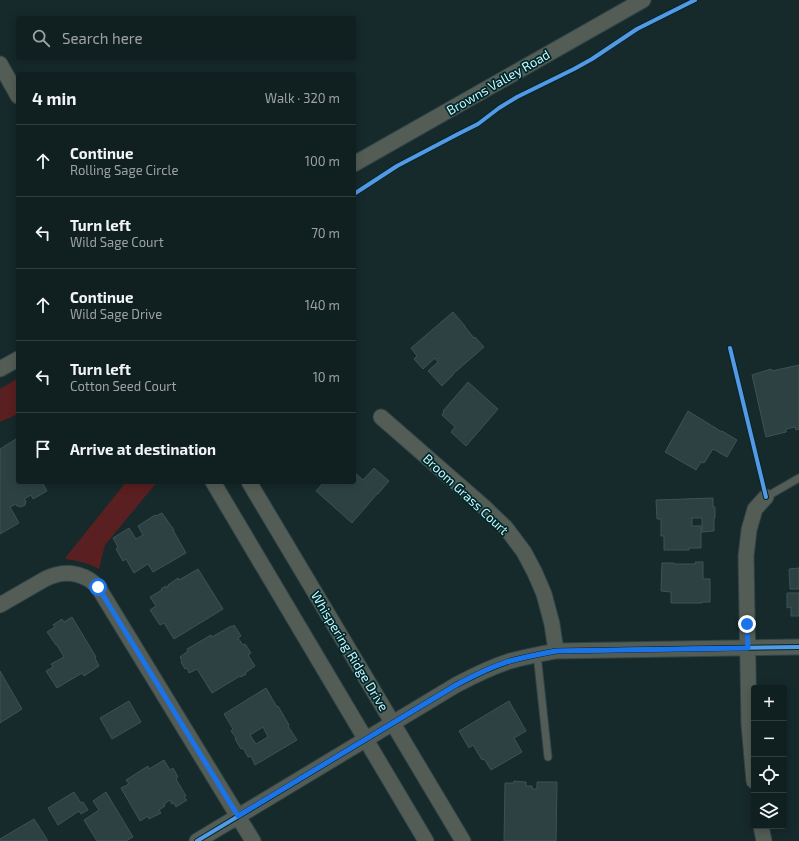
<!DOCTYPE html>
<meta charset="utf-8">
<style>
body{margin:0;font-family:"Exo 2",sans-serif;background:#1e2c2d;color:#f1f3f6}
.controls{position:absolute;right:12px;bottom:12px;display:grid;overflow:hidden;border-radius:4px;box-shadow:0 2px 10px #0003}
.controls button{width:36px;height:36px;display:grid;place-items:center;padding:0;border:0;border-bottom:1px solid #303d3e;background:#101f20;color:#f1f3f6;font:20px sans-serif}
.stop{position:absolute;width:12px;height:12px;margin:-9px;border:3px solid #1a73e8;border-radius:50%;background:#fff}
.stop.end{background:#1a73e8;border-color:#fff;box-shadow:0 1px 4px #0008}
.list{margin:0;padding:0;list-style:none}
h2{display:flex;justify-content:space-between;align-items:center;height:52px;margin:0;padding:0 16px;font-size:17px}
h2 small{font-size:13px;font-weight:400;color:#9ca2a5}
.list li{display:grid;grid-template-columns:26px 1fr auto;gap:12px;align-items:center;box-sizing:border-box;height:72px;padding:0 16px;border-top:1px solid #303d3e}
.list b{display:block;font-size:15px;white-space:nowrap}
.list p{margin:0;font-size:13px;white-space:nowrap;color:#9ca2a5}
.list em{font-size:13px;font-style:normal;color:#9ca2a5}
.icon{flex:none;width:22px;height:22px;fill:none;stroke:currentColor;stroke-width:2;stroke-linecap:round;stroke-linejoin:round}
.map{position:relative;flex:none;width:799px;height:841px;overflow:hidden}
.search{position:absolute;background:#101f20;box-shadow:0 2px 10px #0003;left:16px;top:16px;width:340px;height:44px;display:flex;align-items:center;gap:10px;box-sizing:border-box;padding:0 14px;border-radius:4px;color:#9ca2a5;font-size:15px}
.panel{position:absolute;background:#101f20;box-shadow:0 2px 10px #0003;left:16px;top:72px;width:340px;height:412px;border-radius:4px}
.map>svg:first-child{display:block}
.green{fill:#5a1f20}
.building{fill:#2d4143;stroke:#3a5456;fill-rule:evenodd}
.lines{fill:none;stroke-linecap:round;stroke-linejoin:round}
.service-casing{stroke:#314447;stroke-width:9}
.minor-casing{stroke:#314447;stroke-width:17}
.service{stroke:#535d56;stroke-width:7}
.minor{stroke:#535d56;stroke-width:15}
.cycleway-casing{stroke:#02272a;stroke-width:6}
.cycleway{stroke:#5399e6;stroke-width:4}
.route{stroke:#1a73e8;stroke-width:5}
.labels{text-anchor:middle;stroke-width:3.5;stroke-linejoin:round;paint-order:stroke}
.street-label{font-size:13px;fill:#c8f9fe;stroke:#02272a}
</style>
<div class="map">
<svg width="799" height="841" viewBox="0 0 799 841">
<rect width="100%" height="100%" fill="#16292b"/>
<!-- green -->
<path class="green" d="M18 378V414L0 422V389Z
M126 482H157L105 545 99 569C88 563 78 561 66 559V557Z"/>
<!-- building -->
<path class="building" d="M453 312 465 326V327L474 338 475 337 484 347 453 374V375L442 386 428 371 438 362 435 358 423 369 414 359 417 356 411 348Z
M799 365V429L796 430 795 427 786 429V432L766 437 752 375 771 369 772 371Z
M468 382 498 409 466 446 451 432 455 427 442 415 444 412 443 411Z
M688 411 722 432V431L737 440 727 457 713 449 704 463 701 462 696 470 665 452Z
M16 439 18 441V482H42L47 491 33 499 31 495 24 499 26 501 25 505 21 507 17 506 16 504 10 507 19 523 0 534V449Z
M374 468 389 481 378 494H377L352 523 316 491 324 482H354V472L363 480Z
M713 498V507H715V518H714V531L702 532V518H692V526H701V548H689V550H664V536H661V519H657L656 500Z
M162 513 174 530H173L186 553 153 572 148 564 134 573 126 559 123 561 116 549 118 547 113 538 129 528 136 539 143 535 138 526 155 515 156 516Z
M695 562H703V579H710V602H702V603H671V592L661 591 662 563H674V564H696Z
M799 568V589H790L789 569Z
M198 569 223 609 174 639 164 623 160 625 150 610 156 606 150 597 162 590 161 589 166 586 167 588 168 587V585L178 578 179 580Z
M787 593H799V616H791V607L787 608Z
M72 617 96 657 95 658 99 666 84 676 82 673 57 688 46 671 53 667 51 664 64 657 57 645H56L47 632 55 627 53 625 62 619 64 622Z
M234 625 241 636 238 638 243 645 245 644 251 653 248 655 255 666 245 673 246 674 241 677 240 676 212 693 197 669 189 673 187 668 185 669 181 662 182 661 180 657 188 651 187 649 211 635 212 637 231 626 232 627Z
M0 671 22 709 0 723Z
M266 688 277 707 278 706 289 725 288 726 297 740 255 765 251 756 248 757 243 748 241 749 235 739 236 738 231 731 233 729 224 714ZM263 727 268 737 256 744 250 735Z
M129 701 141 722 112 739 100 718Z
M509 701 526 731 514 738 522 752 491 770 484 759 482 760 473 745 469 748 459 731Z
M164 760 170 770 173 768 178 777 176 779 186 796 184 797 187 800 176 807 174 803 172 804 170 800 164 804 165 806 159 810 161 813 149 819 148 816 140 821 121 788 129 784 126 780 148 766 149 769Z
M514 781 526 782V786H532V789H537V782H557L556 841H504L505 783H514Z
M74 792 81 803 83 802 88 810 81 814 79 811 58 825 48 808Z
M106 792 133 837 126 841H97L84 820 99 810 93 801Z
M34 819 48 841H0V839Z"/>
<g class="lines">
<defs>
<path id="service" d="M766 497 799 478
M537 654 548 757"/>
<path id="minor" d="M0 64 18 96
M354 164 643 0
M0 369 18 359
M381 417 484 507 506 528 524 552 535 573 544 594 552 624 556 651
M213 482 426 841
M249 482 463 841
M0 605 45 579C59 572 74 571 88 579 92 581 95 584 98 587L253 841
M754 781 749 724 746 556 749 530 755 509 766 497
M761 826 764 841
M197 841 456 685C473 676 491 667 510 661 525 657 540 654 556 651L799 647"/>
</defs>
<!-- service casing -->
<use href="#service" class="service-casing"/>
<!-- minor casing -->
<use href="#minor" class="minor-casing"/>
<!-- service -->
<use href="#service" class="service"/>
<!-- minor -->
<use href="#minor" class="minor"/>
<defs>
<path id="cycleway" d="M354 194 397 166 460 133 478 124 499 108 517 97 574 69 592 59 637 29 695 0
M730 348 766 497
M197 841 456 685C473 676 491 667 510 661 525 657 540 654 556 651L799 647"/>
</defs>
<!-- cycleway casing -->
<use href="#cycleway" class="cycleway-casing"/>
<!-- cycleway -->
<use href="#cycleway" class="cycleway"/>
</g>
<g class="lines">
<!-- route -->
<path class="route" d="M98 587 238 816 456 685C473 676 491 667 510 661 525 657 540 654 556 651L748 648 747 624"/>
</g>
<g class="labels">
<!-- street labels -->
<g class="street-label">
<text transform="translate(498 82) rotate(-30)" y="5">Browns Valley Road</text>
<text transform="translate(466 494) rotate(43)" y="5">Broom Grass Court</text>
<text transform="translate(350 651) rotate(59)" y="5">Whispering Ridge Drive</text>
</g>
</g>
</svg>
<div class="controls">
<button>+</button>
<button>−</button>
<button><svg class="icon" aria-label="locate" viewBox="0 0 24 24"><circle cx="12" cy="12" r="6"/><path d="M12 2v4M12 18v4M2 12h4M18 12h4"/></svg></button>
<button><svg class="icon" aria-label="layers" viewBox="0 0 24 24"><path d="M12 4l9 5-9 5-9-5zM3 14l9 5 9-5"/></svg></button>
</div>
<div class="stop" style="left:98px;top:587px"></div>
<div class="stop end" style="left:747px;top:624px"></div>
<div class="search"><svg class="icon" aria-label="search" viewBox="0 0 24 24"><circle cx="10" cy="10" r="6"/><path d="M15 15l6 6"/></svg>Search here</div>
<section class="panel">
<h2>4 min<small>Walk · 320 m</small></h2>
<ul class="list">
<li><svg class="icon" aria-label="ahead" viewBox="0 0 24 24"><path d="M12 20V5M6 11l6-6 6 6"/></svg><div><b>Continue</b><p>Rolling Sage Circle</p></div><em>100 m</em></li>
<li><svg class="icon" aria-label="left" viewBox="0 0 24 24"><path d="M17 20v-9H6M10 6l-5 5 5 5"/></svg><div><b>Turn left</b><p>Wild Sage Court</p></div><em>70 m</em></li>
<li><svg class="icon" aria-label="ahead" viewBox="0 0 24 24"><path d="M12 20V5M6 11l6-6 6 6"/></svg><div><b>Continue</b><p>Wild Sage Drive</p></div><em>140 m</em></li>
<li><svg class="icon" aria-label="left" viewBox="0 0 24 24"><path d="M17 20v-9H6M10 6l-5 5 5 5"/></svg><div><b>Turn left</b><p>Cotton Seed Court</p></div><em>10 m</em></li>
<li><svg class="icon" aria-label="arrive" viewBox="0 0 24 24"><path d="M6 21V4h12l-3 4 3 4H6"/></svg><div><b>Arrive at destination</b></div></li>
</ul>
</section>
</div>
